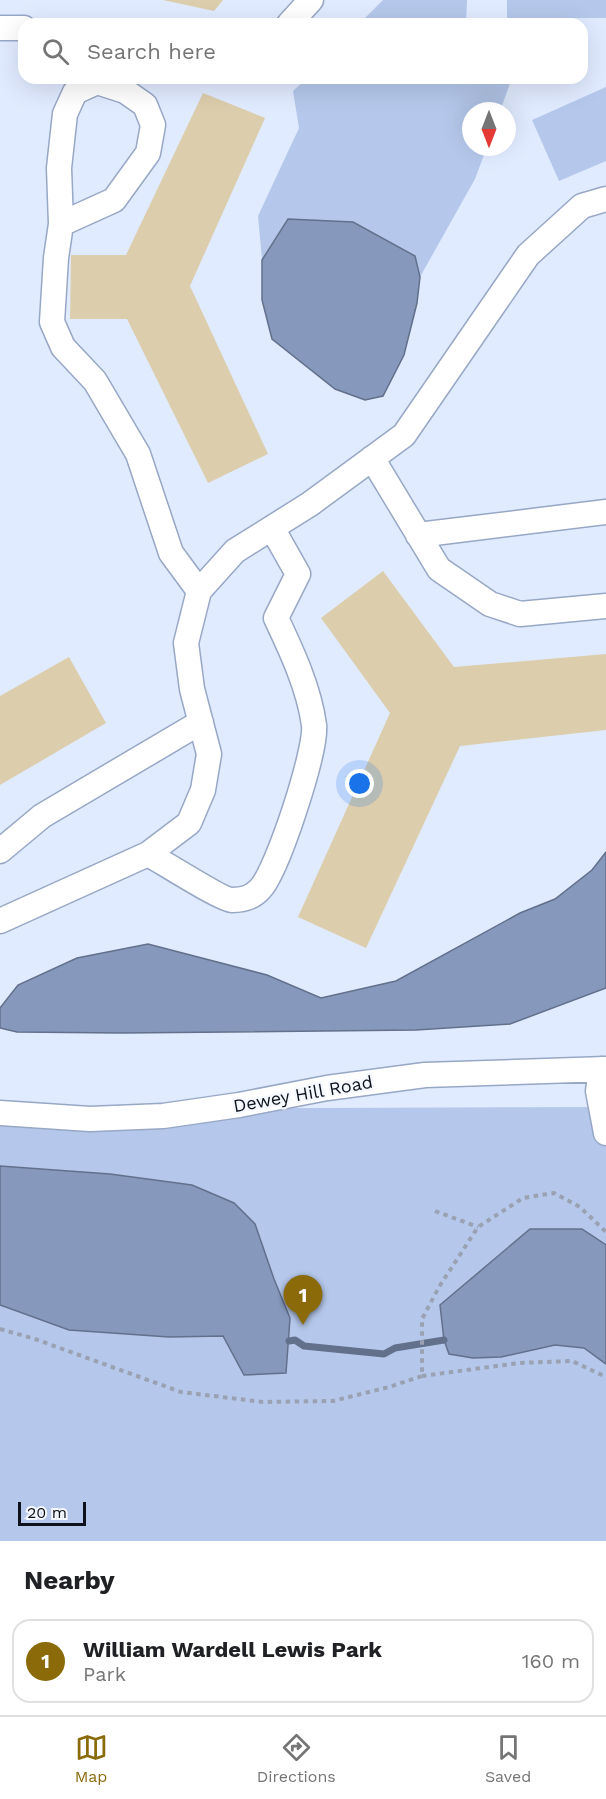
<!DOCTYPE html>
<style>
body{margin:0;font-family:"Work Sans",sans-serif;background:#f6f6f6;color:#202124}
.compass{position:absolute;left:462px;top:102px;width:54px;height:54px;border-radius:50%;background:#fff;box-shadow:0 6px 24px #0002;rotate:180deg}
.scale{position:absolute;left:18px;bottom:15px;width:68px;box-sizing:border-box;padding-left:6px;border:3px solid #0d121d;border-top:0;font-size:16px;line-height:21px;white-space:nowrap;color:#0d121d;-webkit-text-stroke:4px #f5f8ff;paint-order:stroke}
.you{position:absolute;left:360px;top:784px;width:21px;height:21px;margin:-15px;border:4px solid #fff;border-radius:50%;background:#1a73e8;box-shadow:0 0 0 9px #1a73e833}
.badge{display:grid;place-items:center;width:39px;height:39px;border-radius:50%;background:#8a6a09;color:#fff;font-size:20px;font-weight:700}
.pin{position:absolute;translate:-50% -50px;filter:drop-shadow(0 2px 3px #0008)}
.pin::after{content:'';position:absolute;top:32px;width:21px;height:18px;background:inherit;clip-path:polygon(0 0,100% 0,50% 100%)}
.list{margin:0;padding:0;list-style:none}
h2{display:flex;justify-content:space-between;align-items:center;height:78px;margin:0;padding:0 24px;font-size:26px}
h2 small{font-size:20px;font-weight:400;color:#757577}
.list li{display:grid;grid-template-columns:39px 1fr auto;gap:18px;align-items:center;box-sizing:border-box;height:84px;margin:0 12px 12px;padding:0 12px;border:2px solid #e0e0e0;border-radius:18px}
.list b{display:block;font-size:22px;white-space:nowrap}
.list p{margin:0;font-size:20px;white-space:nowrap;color:#757577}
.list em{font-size:20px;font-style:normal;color:#757577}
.icon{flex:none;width:33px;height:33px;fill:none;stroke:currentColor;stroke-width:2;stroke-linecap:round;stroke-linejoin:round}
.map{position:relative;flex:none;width:606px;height:1541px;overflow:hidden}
.search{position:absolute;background:#fff;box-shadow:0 6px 24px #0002;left:18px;right:18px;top:18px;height:66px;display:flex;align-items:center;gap:15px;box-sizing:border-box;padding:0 21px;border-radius:18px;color:#757577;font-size:22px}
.sheet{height:174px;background:#fff}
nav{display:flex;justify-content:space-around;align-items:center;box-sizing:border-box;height:84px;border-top:2px solid #e0e0e0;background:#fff;font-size:16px;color:#757577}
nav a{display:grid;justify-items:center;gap:3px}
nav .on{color:#8a6a09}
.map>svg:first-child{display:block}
.green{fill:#b5c8eb}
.water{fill:#8699bc;stroke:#62708c;stroke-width:1.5}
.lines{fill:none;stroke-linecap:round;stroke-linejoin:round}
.stream{stroke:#62708c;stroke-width:7}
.building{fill:#dccdac}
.minor-casing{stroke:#97a7c6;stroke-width:27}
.path{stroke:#99a1b2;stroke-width:4;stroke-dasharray:4.5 4.5;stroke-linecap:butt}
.minor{stroke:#fff;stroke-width:24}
.labels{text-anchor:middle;stroke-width:4.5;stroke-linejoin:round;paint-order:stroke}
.street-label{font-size:18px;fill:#0d121d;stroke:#f5f8ff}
</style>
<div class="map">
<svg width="606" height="1541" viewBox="0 0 606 1541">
<rect width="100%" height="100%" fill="#e1ebff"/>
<!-- green -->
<path class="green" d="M383 0H467L466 24H359Z
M507 0H606V18H507Z
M307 78H512L500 111H471V147H487L475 179 420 277 415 256 288 219 262 260 258 216 299 128 293 91Z
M606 87V161L559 181 532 120Z
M606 1107V1541H0V1109Z"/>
<!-- water -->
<path class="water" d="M288 219 353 222 415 256 420 277 417 303 404 355 383 396 365 400 335 389 272 339 262 300V260Z
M606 852V988L510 1024 416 1030 121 1033 17 1032 0 1028V1008L18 985 77 958 148 944 267 975 321 998 396 981 520 913 555 899 592 870Z
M0 1166 110 1174 192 1185 234 1203 255 1224 274 1279 290 1318 286 1373 244 1375 223 1336 169 1337 69 1330 0 1305Z
M530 1229H582L606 1245V1364L584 1348 555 1345 501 1357 473 1358 449 1354 444 1340 440 1305Z"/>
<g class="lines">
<!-- stream -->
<path class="stream" d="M289 1341 295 1340 304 1346 384 1354 395 1348 444 1340"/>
</g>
<!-- building -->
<path class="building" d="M163 0H223L214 11Z
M203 93 265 118 190 286 268 454 208 483 127 319H70L71 255H126Z
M383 571 454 667 606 654V730L460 746 366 948 298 917 390 713 321 618Z
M69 657 106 723 0 785V696Z"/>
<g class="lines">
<defs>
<path id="minor" d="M289 24 311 0
M0 28H24
M61 224 114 200 148 153 153 125 145 105 125 91 97 82 75 92 65 114 59 168 61 224 56 258 52 322 63 347 95 381 138 454 171 553 199 591
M372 458 439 569 490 604 520 614 606 606
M418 535 606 512
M0 851 42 816 201 722
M148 854C161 861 222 900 232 900 243 900 252 898 260 889 277 872 317 750 314 725 309 688 292 652 276 618L298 574 272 528
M0 921 148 854 189 823 203 790 209 754 192 689 186 643 199 591 235 551 310 504 404 435 528 255 582 206 606 199
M601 1069 598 1091 606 1133
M0 1113 90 1119 163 1116 239 1105 327 1088 425 1075 606 1069"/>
</defs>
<!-- minor casing -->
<use href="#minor" class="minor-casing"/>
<!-- path -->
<path class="path" d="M435 1211 478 1227
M0 1329 35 1339 181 1392 263 1402 333 1401 389 1387 422 1376V1319L439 1287 478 1227 523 1198 554 1193 580 1207 606 1232
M422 1376 519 1363 572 1361 606 1377"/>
<!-- minor -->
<use href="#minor" class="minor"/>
</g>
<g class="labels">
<!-- street labels -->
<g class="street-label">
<text transform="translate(303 1094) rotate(-10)" y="6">Dewey Hill Road</text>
</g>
</g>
</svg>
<svg class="compass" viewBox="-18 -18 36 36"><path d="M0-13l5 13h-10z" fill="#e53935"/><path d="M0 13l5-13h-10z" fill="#757577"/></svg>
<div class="scale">20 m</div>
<div class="you"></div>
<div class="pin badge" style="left:303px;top:1325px">1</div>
<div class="search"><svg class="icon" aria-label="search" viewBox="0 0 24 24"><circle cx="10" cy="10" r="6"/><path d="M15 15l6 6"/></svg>Search here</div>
</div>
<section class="sheet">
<h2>Nearby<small></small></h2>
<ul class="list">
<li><span class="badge">1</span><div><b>William Wardell Lewis Park</b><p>Park</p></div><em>160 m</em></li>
</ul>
</section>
<nav>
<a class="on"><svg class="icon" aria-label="map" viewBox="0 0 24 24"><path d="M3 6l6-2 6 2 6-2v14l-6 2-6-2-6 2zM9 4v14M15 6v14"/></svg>Map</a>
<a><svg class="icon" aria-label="directions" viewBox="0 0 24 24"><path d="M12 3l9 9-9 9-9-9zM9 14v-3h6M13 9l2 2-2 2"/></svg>Directions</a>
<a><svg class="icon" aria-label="saved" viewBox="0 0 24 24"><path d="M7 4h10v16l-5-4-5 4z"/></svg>Saved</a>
</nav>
